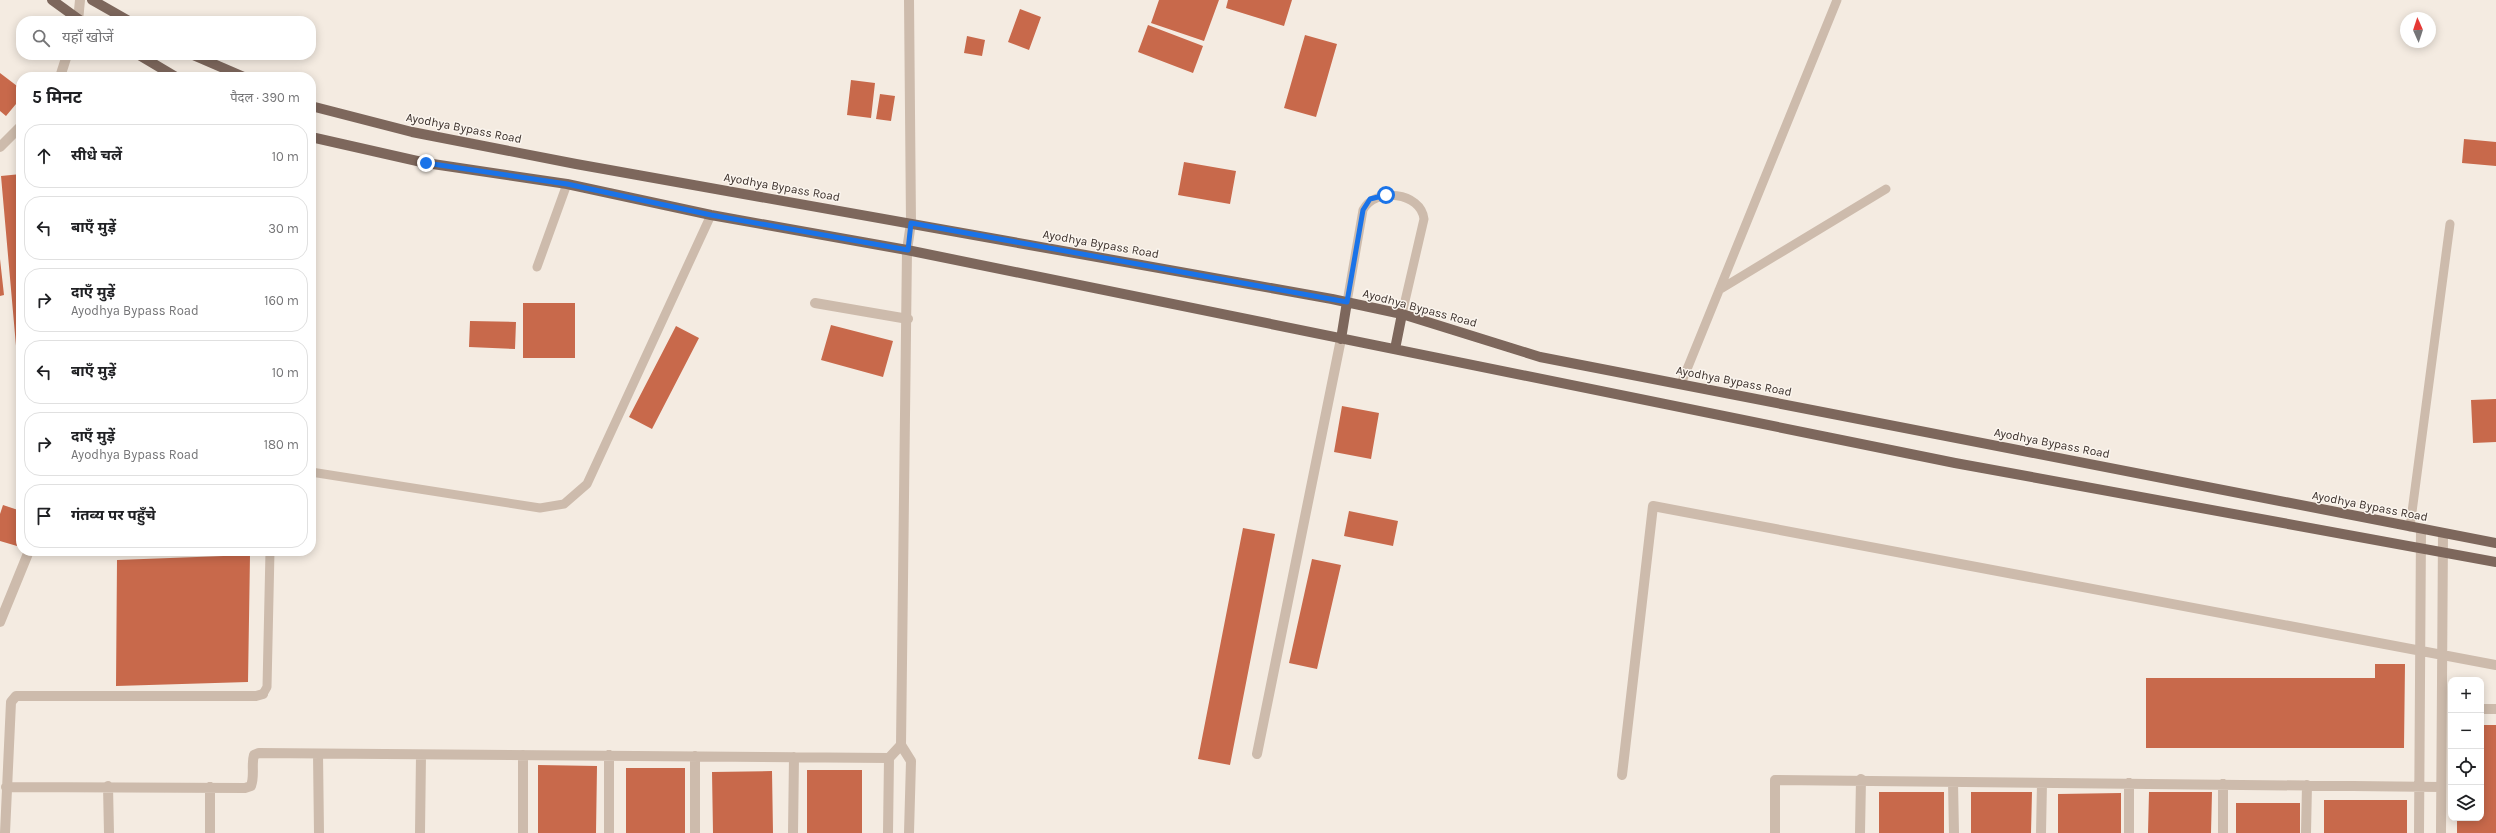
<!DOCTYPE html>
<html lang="hi">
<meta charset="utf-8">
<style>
body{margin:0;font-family:Karla,"Noto Sans Devanagari",sans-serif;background:#f2f2f2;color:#202124}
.controls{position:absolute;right:12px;bottom:12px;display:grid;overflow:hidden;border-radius:8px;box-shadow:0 2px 10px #0003}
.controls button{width:36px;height:36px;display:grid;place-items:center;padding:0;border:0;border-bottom:1px solid #e0e0e0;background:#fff;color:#202124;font:20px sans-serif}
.compass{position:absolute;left:2400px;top:12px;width:36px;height:36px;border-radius:50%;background:#fff;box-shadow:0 2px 10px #0003;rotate:357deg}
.stop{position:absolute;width:12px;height:12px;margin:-9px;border:3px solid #1a73e8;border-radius:50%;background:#fff}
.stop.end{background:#1a73e8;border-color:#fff;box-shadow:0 1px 4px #0008}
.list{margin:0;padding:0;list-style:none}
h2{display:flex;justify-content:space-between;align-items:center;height:52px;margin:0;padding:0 16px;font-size:17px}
h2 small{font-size:13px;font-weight:400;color:#757577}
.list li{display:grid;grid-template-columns:26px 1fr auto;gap:12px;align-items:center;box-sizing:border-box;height:64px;margin:0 8px 8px;padding:0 8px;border:1px solid #e0e0e0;border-radius:16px}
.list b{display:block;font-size:15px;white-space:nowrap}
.list p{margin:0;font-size:13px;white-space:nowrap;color:#757577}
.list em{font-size:13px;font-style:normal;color:#757577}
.icon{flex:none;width:22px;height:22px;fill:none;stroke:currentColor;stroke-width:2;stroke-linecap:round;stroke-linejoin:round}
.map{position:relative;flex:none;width:2496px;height:833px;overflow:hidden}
.search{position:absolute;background:#fff;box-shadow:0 2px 10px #0003;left:16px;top:16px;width:300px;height:44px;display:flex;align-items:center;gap:10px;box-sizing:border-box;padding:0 14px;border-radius:16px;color:#757577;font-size:15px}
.panel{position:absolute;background:#fff;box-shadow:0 2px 10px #0003;left:16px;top:72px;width:300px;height:484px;border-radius:16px}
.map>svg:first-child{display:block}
.building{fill:#c8694b}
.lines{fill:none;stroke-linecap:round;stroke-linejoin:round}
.service{stroke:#cdbbac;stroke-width:9}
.minor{stroke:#cdbbac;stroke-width:10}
.tertiary{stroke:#cdbbac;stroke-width:10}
.primary{stroke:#7d675c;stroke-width:10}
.route{stroke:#1a73e8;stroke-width:5}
.labels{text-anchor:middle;stroke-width:3;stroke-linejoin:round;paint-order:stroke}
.street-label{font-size:12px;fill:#3b302b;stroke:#fbf5ee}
</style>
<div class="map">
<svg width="2496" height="833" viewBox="0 0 2496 833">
<rect width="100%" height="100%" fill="#f4ebe1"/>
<!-- building -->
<path class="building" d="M1159 0H1219L1204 41 1151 23Z
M1228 0H1292L1284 26 1226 8Z
M1020 9 1041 17 1029 50 1008 42Z
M1148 25 1203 46 1193 73 1138 52Z
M1305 35 1337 44 1316 117 1284 108Z
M967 36 985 40 982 56 964 53Z
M0 73 21 89V98L6 116 0 111Z
M851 80 875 83 871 118 847 115Z
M880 94 895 96 891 121 876 119Z
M2464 139 2496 142V166L2462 163Z
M1184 162 1236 171 1230 204 1178 195Z
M21 174V391H20L1 176Z
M0 259 4 295 0 296Z
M523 303H575V358H523Z
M470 321 516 322 515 349 469 347Z
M831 325 893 341 883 377 821 360Z
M676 326 699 338 652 429 629 417Z
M2496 399V442L2473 443 2471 400Z
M1342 406 1379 413 1371 459 1334 452Z
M3 505 21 511V535L17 546 0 541V514Z
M1349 511 1398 521 1393 546 1344 536Z
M1243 528 1275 534 1230 765 1198 759Z
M250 555 248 682 116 686 117 560Z
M1312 559 1341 565 1317 669 1289 663Z
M2375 664H2405L2404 748H2146V678H2375Z
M2481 725H2496V833H2457V818H2481Z
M538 765 597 766 596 833H538Z
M626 768H685V833H626Z
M807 770H862V833H807Z
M772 771 773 833H713L712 772Z
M1879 792H1944V833H1879Z
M1971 792H2032L2031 833H1971Z
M2149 792H2212L2211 833H2148Z
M2121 793V833H2058V794Z
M2324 800H2407V833H2324Z
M2236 803H2300V833H2236Z"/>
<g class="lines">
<!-- service -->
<path class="service" d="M537 267 567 184
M1719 290 1886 189
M1347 302 1363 210C1375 187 1421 192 1424 219L1402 314
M1681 384 1837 0
M311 472 540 508 564 504 587 484 711 215
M2410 527 2450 224
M263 694 267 687 270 551"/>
<!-- minor -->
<path class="minor" d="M0 147 21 126
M815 303 908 319
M2481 709H2496
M318 754 319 833
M1257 754 1341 339
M1622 775 1653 506 2496 665
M1953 782 1954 833
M2129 783V833
M108 786 109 833
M6 787 245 788 251 786C255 775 251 765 254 755L259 753 889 758
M5 833 11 702 16 696H256L263 694
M210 833V787
M420 833 421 755
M523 833V755
M609 833V755
M695 833V756
M793 833 794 757
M888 833 889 758 901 745
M909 833 911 761 901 745 907 250 911 223 909 0
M1775 833V780L2441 787
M1860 833 1861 779
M2041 833 2042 783
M2223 833V784
M2306 833 2307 785
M2419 833 2421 529
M2441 833 2443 533"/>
<!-- tertiary -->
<path class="tertiary" d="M78 21 80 0
M60 77 67 55
M0 622 29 551"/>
<!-- primary -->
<path class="primary" d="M52 0 81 21
M92 0 129 21
M139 55 176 77
M193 55 244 77
M311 106 412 132 576 164 1332 299 1402 314 1540 357 2496 543
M311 137 426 163 567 184 711 215 907 250 1955 463 2496 562
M1341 339 1347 302
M1395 349 1402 314"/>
</g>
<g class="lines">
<!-- route -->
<path class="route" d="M426 163 567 184 711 215 908 250 911 223 1347 302 1363 210 1370 199 1386 195"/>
</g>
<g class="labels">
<!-- street labels -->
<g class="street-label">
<text transform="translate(464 128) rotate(11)" y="4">Ayodhya Bypass Road</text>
<text transform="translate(782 187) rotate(10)" y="4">Ayodhya Bypass Road</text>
<text transform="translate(1101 244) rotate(10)" y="4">Ayodhya Bypass Road</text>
<text transform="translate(1420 308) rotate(15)" y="4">Ayodhya Bypass Road</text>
<text transform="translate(1734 381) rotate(11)" y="4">Ayodhya Bypass Road</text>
<text transform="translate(2052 443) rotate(11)" y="4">Ayodhya Bypass Road</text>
<text transform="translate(2370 506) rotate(11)" y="4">Ayodhya Bypass Road</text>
</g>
</g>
</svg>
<div class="controls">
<button>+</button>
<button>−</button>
<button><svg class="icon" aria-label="locate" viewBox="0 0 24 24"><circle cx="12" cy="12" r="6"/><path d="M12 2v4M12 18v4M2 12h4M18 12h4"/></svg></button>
<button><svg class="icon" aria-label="layers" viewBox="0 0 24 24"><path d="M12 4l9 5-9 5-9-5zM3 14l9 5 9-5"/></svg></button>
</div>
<svg class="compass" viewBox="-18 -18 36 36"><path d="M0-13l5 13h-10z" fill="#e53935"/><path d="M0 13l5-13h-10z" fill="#757577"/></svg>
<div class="stop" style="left:1386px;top:195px"></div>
<div class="stop end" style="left:426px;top:163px"></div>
<div class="search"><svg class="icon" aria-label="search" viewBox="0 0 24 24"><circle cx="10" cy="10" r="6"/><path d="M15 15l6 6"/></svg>यहाँ खोजें</div>
<section class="panel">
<h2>5 मिनट<small>पैदल · 390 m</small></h2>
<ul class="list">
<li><svg class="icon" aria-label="ahead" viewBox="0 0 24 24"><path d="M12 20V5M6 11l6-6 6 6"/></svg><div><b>सीधे चलें</b></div><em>10 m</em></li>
<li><svg class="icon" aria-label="left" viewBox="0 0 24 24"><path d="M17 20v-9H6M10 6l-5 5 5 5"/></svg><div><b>बाएँ मुड़ें</b></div><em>30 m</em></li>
<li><svg class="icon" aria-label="right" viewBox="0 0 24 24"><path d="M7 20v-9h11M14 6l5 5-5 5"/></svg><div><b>दाएँ मुड़ें</b><p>Ayodhya Bypass Road</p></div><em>160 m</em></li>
<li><svg class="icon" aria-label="left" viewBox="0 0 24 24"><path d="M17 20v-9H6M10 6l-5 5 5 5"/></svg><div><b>बाएँ मुड़ें</b></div><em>10 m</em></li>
<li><svg class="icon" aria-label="right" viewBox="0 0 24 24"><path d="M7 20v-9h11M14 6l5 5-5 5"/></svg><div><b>दाएँ मुड़ें</b><p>Ayodhya Bypass Road</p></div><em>180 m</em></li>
<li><svg class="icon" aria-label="arrive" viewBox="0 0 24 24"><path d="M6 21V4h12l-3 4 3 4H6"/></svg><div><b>गंतव्य पर पहुँचे</b></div></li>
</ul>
</section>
</div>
